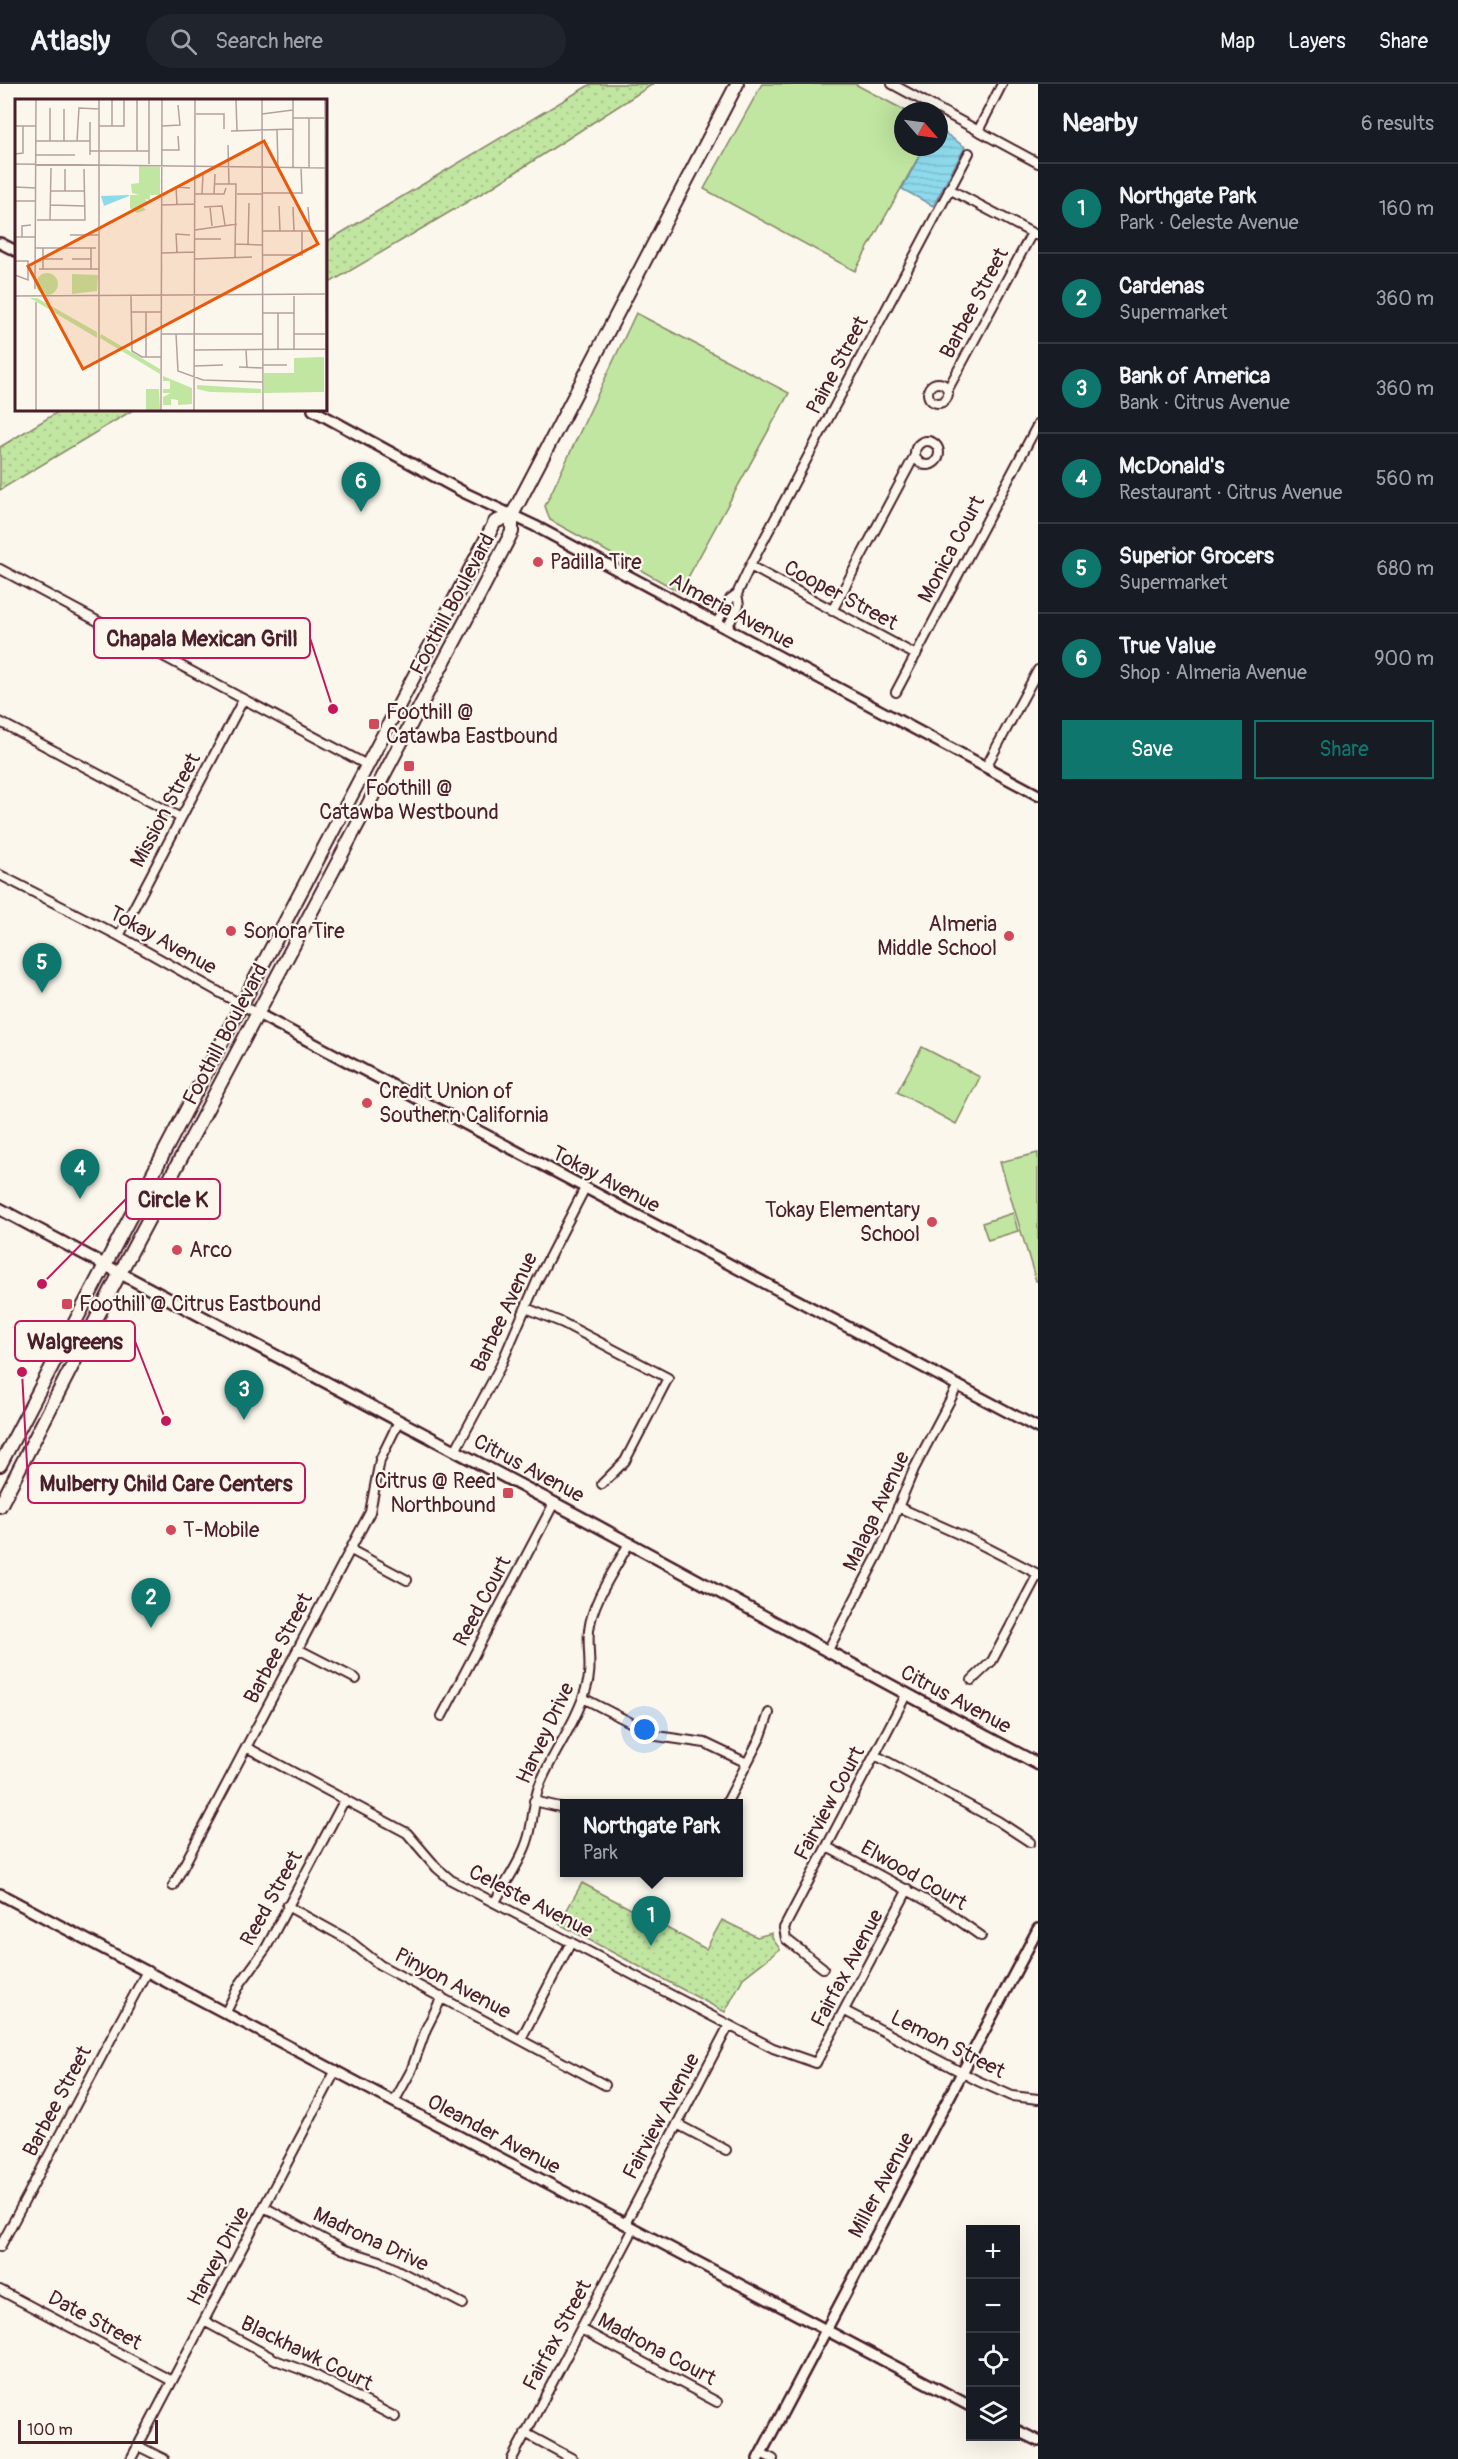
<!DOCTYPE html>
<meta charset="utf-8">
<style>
body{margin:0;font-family:Pangolin,sans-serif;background:#20242c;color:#f1f3f6}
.controls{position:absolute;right:18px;bottom:18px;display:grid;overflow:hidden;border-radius:0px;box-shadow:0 6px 24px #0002}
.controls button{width:54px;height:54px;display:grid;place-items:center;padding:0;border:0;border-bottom:2px solid #363941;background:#171b24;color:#f1f3f6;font:30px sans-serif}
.compass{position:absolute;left:894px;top:18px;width:54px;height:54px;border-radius:50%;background:#171b24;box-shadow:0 6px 24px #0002;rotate:118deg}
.scale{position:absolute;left:18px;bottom:15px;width:140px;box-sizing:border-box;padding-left:6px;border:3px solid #4a1f2b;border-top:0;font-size:16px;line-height:21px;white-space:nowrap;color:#4a1f2b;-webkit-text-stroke:4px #fbf7ec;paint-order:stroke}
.you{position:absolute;left:645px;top:1646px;width:21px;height:21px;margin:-15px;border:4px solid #fff;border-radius:50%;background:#1a73e8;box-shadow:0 0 0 9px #1a73e833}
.badge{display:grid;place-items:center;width:39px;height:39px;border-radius:50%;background:#0f766e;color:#fff;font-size:20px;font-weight:700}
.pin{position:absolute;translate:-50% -50px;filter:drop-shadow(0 2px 3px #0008)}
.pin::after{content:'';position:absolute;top:32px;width:21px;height:18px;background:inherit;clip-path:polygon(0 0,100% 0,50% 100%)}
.popup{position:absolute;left:560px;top:1715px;width:183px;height:78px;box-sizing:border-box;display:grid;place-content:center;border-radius:0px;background:#171b24;filter:drop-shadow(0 2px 4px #0005);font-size:20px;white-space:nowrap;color:#9ea1a6}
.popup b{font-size:22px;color:#f1f3f6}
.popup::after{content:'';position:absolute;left:50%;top:100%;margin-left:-12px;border:12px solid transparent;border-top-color:#171b24}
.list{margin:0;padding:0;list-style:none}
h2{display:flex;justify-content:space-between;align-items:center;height:78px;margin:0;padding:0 24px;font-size:26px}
h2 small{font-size:20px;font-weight:400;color:#9ea1a6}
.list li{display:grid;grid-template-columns:39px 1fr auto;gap:18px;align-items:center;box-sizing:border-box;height:90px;padding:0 24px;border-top:2px solid #363941}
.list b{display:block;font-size:22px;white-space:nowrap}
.list p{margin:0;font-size:20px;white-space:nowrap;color:#9ea1a6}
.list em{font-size:20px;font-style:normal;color:#9ea1a6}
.actions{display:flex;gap:12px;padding:18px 24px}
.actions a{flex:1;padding:14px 0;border:2px solid #0f766e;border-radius:0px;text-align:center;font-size:21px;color:#0f766e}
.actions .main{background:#0f766e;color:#fff}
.icon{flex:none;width:33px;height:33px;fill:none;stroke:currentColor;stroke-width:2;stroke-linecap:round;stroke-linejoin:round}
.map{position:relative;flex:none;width:1038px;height:2375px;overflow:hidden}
header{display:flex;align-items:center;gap:36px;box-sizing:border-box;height:84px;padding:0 30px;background:#171b24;border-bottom:2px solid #363941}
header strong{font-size:28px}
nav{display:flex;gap:33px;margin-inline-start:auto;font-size:21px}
.search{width:420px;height:54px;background:#20242c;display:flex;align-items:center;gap:15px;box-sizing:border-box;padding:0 21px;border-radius:33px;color:#9ea1a6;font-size:22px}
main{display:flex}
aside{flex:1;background:#171b24}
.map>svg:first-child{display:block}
.grass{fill:#c1e6a1;stroke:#868266;stroke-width:1.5}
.park{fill:url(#park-dots);stroke:#868266;stroke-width:1.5}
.water{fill:url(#water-rules);stroke:#728f9f;stroke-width:1.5}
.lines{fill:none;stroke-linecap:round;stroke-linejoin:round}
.minor-casing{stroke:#4a1f2b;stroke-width:12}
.tertiary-casing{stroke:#4a1f2b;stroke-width:14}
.secondary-casing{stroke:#4a1f2b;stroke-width:15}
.primary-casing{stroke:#4a1f2b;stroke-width:16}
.minor{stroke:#fbf7ec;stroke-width:8}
.tertiary{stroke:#fbf7ec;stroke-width:9}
.secondary{stroke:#fbf7ec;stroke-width:10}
.primary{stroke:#fbf7ec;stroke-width:12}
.poi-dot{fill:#d1495b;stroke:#fbf7ec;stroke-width:2}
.labels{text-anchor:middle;stroke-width:4.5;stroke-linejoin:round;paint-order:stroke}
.street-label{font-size:21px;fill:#4a1f2b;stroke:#fbf7ec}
.poi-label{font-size:21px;fill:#4a1f2b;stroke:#fbf7ec;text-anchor:start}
.inset-road{fill:none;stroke:#b4a19f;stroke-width:1.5}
.view{fill:#e8590c;fill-opacity:0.15;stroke:#e8590c;stroke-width:3}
.inset-edge{fill:none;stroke:#4a1f2b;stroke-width:3}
.leader{fill:none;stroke:#c2185b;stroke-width:2}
.callout-dot{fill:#c2185b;stroke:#fbf7ec;stroke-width:2}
.callout{fill:#fbf7ec;stroke:#c2185b;stroke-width:2}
.callout-label{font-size:22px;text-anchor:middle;font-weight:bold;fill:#4a1f2b}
</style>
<header>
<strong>Atlasly</strong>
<div class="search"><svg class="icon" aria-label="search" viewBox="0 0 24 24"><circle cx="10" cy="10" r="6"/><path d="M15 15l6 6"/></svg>Search here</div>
<nav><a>Map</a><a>Layers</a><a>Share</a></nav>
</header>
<main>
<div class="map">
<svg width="1038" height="2375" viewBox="0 0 1038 2375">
<defs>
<pattern id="park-dots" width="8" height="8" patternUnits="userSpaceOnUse" patternTransform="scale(1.5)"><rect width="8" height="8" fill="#c1e6a1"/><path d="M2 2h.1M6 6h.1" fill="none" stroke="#a7c58b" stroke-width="1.8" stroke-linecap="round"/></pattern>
<pattern id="water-rules" width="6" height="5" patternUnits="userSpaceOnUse" patternTransform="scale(1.5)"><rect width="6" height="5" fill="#8ddaec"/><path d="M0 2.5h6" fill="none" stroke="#7bbbcb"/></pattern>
</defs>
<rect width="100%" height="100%" fill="#fbf7ec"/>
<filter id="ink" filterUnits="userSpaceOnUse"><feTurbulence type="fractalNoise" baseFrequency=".0167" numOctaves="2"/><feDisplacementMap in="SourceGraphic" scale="12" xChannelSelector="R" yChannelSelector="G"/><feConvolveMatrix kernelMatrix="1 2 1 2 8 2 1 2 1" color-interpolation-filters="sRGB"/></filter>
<g filter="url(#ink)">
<!-- grass -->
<path class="grass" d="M762 0H855L906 27H903V63H924L855 187 704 105Z
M636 229 789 309 680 508 550 436 545 422Z
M922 963 980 993 956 1040 897 1008Z
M1038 1069V1197H1036L1000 1078Z
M1013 1129 1018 1147 988 1156 982 1139Z"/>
<!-- park -->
<path class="park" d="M591 0H653L494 102 326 201V158Z
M61 326H133L0 406V363Z
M582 1799 706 1865 722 1836 757 1853 772 1849V1854L780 1865 743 1894 725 1928 559 1840Z"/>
<!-- water -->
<path class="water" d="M939 45 965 63 933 122 902 105 924 63H939Z"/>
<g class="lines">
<defs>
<path id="minor" d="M892 0 1038 79
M978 47 1002 0
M949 105 1038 152
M928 309a10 10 0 1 1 20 0a10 10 0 1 1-20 0Z
M948 305 1032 149
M915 369a12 12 0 1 1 24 0a12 12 0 1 1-24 0Z
M750 482 916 571
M0 485 367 681
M832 527 915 371
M717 539 730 515 737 510 750 482 969 69
M727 544 739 521 737 510
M896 608 1038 340
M0 638 181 734
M986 683 1038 586
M0 791 119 852 258 930
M119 852 243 616
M526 1224 563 1239 668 1294 625 1377 602 1400
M455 1367 500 1283 537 1197 585 1104
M898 1423 972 1456 1038 1490 992 1577 972 1596
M351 1466 407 1496
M298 1565 356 1595
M827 1568 880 1467 914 1385 958 1301
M583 1614 657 1652 705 1659 747 1679
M442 1632 554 1419
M246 1663 407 1749 437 1784 451 1796 773 1964 816 1979 908 1805
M875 1671 998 1737 1030 1758
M534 1717 564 1724
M726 1720 761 1652 769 1629
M827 1763 944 1826 981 1852
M173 1802 370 1428 380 1376 399 1337
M495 1818C505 1799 520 1779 527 1758 534 1739 532 1719 540 1700 553 1668 576 1639 586 1605 593 1585 587 1567 589 1546 593 1515 615 1486 629 1459
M287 1822 347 1855 380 1881 605 2001
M823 1884 786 1855 784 1844 906 1611
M845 1927 978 1997 1012 2012 1038 2015
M226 1928 240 1900 266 1864 345 1715
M521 1955 571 1858
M394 2018 411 1987 426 1945 442 1913
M677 2040 726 2066
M264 2123 342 2165 380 2177 463 2220
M625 2140 729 1941
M0 2163 147 1887
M0 2206 172 2297
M204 2237 278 2277 313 2290 395 2333
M581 2245 717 2318
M525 2349 573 2375
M138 2362 164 2375
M761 2369 773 2375
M131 2375 336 1986
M512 2375 634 2144"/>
<path id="tertiary" d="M0 159 16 167
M313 326 465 409 535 442 1038 711
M258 930 1038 1344
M0 1810 970 2322
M1016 2346 1038 2357
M758 2375 1038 1845"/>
<path id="secondary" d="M0 1125C184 1224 369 1320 554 1419 716 1505 876 1595 1038 1680"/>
<path id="primary" d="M0 1381 495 438 512 431
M0 1422 120 1189 476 517 512 448V431L520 416 737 0"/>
</defs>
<!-- minor casing -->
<use href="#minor" class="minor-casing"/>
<!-- tertiary casing -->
<use href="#tertiary" class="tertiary-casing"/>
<!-- secondary casing -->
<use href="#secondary" class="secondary-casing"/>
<!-- primary casing -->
<use href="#primary" class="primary-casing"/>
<!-- minor -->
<use href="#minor" class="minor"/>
<!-- tertiary -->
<use href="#tertiary" class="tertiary"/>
<!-- secondary -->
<use href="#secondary" class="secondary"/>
<!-- primary -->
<use href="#primary" class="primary"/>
</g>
</g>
<!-- markers -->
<g class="poi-dot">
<circle cx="538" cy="478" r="6"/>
<rect x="368" y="634" width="12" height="12" rx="3"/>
<rect x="403" y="676" width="12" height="12" rx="3"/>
<circle cx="231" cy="847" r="6"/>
<circle cx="1009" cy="852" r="6"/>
<circle cx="367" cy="1019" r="6"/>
<circle cx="932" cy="1138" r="6"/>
<circle cx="177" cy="1166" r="6"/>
<rect x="61" y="1214" width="12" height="12" rx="3"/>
<rect x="502" y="1403" width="12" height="12" rx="3"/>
<circle cx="171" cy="1446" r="6"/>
</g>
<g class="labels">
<!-- street labels -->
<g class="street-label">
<text transform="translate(974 219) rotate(-62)" y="7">Barbee Street</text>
<text transform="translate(837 281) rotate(-62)" y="7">Paine Street</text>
<text transform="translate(951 465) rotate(-62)" y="7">Monica Court</text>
<text transform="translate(841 511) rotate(28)" y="7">Cooper Street</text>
<text transform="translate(452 520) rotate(-62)" y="7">Foothill Boulevard</text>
<text transform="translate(732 527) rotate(28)" y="7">Almeria Avenue</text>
<text transform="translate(165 726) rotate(-62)" y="7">Mission Street</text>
<text transform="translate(163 856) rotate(29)" y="7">Tokay Avenue</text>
<text transform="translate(225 950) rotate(-62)" y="7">Foothill Boulevard</text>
<text transform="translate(606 1095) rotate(28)" y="7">Tokay Avenue</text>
<text transform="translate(504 1228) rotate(-65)" y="7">Barbee Avenue</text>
<text transform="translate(529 1384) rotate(28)" y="7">Citrus Avenue</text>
<text transform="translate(876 1427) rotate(-65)" y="7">Malaga Avenue</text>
<text transform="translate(482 1517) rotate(-62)" y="7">Reed Court</text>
<text transform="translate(278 1564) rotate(-62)" y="7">Barbee Street</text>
<text transform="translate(956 1615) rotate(28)" y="7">Citrus Avenue</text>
<text transform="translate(545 1649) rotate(-65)" y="7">Harvey Drive</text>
<text transform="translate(829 1719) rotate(-62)" y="7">Fairview Court</text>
<text transform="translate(914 1791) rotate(30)" y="7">Elwood Court</text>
<text transform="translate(271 1814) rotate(-61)" y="7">Reed Street</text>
<text transform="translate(531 1817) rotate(27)" y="7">Celeste Avenue</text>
<text transform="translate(847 1884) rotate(-62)" y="7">Fairfax Avenue</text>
<text transform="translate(453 1899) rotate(28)" y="7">Pinyon Avenue</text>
<text transform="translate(948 1960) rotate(27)" y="7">Lemon Street</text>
<text transform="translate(57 2017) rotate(-62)" y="7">Barbee Street</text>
<text transform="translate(661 2032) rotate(-62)" y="7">Fairview Avenue</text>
<text transform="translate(494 2050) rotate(28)" y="7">Oleander Avenue</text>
<text transform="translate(881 2101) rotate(-62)" y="7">Miller Avenue</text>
<text transform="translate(371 2155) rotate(25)" y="7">Madrona Drive</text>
<text transform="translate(218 2172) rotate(-62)" y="7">Harvey Drive</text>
<text transform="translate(95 2236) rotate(28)" y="7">Date Street</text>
<text transform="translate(557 2251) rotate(-62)" y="7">Fairfax Street</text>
<text transform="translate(657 2265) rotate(28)" y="7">Madrona Court</text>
<text transform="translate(307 2269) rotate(26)" y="7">Blackhawk Court</text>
</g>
<!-- poi labels -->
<g class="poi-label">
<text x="550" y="485">Padilla Tire</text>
<text x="386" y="635">Foothill @<tspan x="386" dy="24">Catawba Eastbound</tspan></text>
<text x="409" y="711" text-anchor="middle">Foothill @<tspan x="409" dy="24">Catawba Westbound</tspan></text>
<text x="997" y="847" text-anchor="end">Almeria<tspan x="997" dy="24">Middle School</tspan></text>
<text x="243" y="854">Sonora Tire</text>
<text x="379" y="1014">Credit Union of<tspan x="379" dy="24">Southern California</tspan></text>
<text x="920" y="1133" text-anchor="end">Tokay Elementary<tspan x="920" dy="24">School</tspan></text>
<text x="189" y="1173">Arco</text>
<text x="79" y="1227">Foothill @ Citrus Eastbound</text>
<text x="496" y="1404" text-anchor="end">Citrus @ Reed<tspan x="496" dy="24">Northbound</tspan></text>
<text x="183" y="1453">T-Mobile</text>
</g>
</g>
<!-- overview -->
<g transform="translate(15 15)">
<rect width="312" height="312" fill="#fbf7ec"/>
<path d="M124 67 145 68V96H135V101L130 100 134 105 128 108 131 111 122 114 115 109V96H124L117 94 116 85 124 84ZM21 185a11 11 0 1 1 22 0a11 11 0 1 1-22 0ZM57 175 83 176 82 192 57 195ZM148 277 177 289V305L163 306V301L156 300V306H148V298L156 294H148V290H155V282H148ZM131 290H144L145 311H131Z" fill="#c1e6a1"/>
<path d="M15 199H22L82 233V239ZM86 235 145 270V275L85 239ZM309 258V293L249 294V274H279V259ZM182 286 246 290V294L195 293 182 290Z" fill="#c1e6a1"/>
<path d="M86 97 114 96V97L89 107Z" fill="#8ddaec"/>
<path class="inset-road" d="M221 1 222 32M247 1 248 311M278 1V69M310 1 311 311M181 15H209V30M247 15 278 11M278 19H309M294 19V69M0 27H21M84 27H109V1M97 27V1M147 27 165 26 163 6M262 30 263 69M216 32 278 30M21 42H75M35 42V9M49 42V10M62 42 64 9 84 10M213 46 214 85M147 51H164L163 37M75 52H134M122 52V1M0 55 8 54V27M21 56H60M75 56V23M0 65 312 69M134 65V1M199 85H221L220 158M0 88 21 89M35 92H70M50 92V70M247 94H287L286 69M180 95H209L211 89M187 95 188 75M199 95 200 75M222 95H247M0 102H21M35 106 70 107M146 106 180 105M162 106 161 88 175 89M264 107 265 132M189 108 207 107 210 126M195 108 197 127M278 108 279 132M293 108 295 132M22 121H70L69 70M35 121 36 69M180 131 222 125M247 132H310M55 136H84M0 138H21M7 138V127L16 126M179 140H206M220 145 247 146M233 145 234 104M21 149H81M28 149V170M162 153 161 135 175 136M147 154 179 153M247 156H287V132M28 160H48M57 160H76M179 160 237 158M0 162H13V181L0 176M24 170H84M76 170V149M20 190 21 1M0 197 312 195M116 197 117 252 127 258H146M279 197V251M21 203V311M116 213H146M131 213V258M247 214H279M263 214V251M146 235H179M161 235 163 272 188 281 248 283M179 235H248M279 235H310M179 251 311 250M231 251 232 269M248 266H272M179 267 208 266M224 268 248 269M84 311V1M146 311 147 1M179 311 180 1"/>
<path class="view" d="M249 42 303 145 68 270 13 167Z"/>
<rect width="312" height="312" class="inset-edge"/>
</g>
<!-- callouts -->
<path class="leader" d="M333 625L310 554M42 1200L126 1115M166 1337L135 1257M22 1288L28 1399"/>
<g class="callout-dot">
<circle cx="333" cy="625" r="6"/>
<circle cx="42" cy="1200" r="6"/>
<circle cx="166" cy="1337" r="6"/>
<circle cx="22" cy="1288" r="6"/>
</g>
<g class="callout">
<rect x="94" y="534" width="216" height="40" rx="6"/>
<rect x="126" y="1095" width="94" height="40" rx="6"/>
<rect x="15" y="1237" width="120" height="40" rx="6"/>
<rect x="28" y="1379" width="277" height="40" rx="6"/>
</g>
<g class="callout-label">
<text x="202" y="562">Chapala Mexican Grill</text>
<text x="173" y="1123">Circle K</text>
<text x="75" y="1265">Walgreens</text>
<text x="166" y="1407">Mulberry Child Care Centers</text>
</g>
</svg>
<div class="controls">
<button>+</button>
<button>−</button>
<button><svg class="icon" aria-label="locate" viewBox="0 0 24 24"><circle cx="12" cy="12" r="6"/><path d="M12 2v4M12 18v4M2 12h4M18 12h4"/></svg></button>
<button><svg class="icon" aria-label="layers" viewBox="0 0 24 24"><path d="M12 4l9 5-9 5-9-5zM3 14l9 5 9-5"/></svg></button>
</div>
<svg class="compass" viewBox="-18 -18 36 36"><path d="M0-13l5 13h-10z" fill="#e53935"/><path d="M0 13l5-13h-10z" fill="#9ea1a6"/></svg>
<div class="scale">100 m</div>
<div class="you"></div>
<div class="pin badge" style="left:651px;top:1862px">1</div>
<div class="popup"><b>Northgate Park</b>Park</div>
<div class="pin badge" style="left:151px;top:1544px">2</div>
<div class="pin badge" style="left:244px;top:1336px">3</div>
<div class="pin badge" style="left:80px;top:1115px">4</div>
<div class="pin badge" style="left:42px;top:909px">5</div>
<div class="pin badge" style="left:361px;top:428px">6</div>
</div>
<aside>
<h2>Nearby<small>6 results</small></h2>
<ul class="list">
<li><span class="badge">1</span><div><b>Northgate Park</b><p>Park · Celeste Avenue</p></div><em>160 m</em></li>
<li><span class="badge">2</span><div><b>Cardenas</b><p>Supermarket</p></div><em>360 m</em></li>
<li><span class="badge">3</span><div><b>Bank of America</b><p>Bank · Citrus Avenue</p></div><em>360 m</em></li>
<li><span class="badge">4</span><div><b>McDonald's</b><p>Restaurant · Citrus Avenue</p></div><em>560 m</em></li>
<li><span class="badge">5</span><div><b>Superior Grocers</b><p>Supermarket</p></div><em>680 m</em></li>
<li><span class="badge">6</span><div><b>True Value</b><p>Shop · Almeria Avenue</p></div><em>900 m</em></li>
</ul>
<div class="actions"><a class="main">Save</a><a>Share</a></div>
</aside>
</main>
